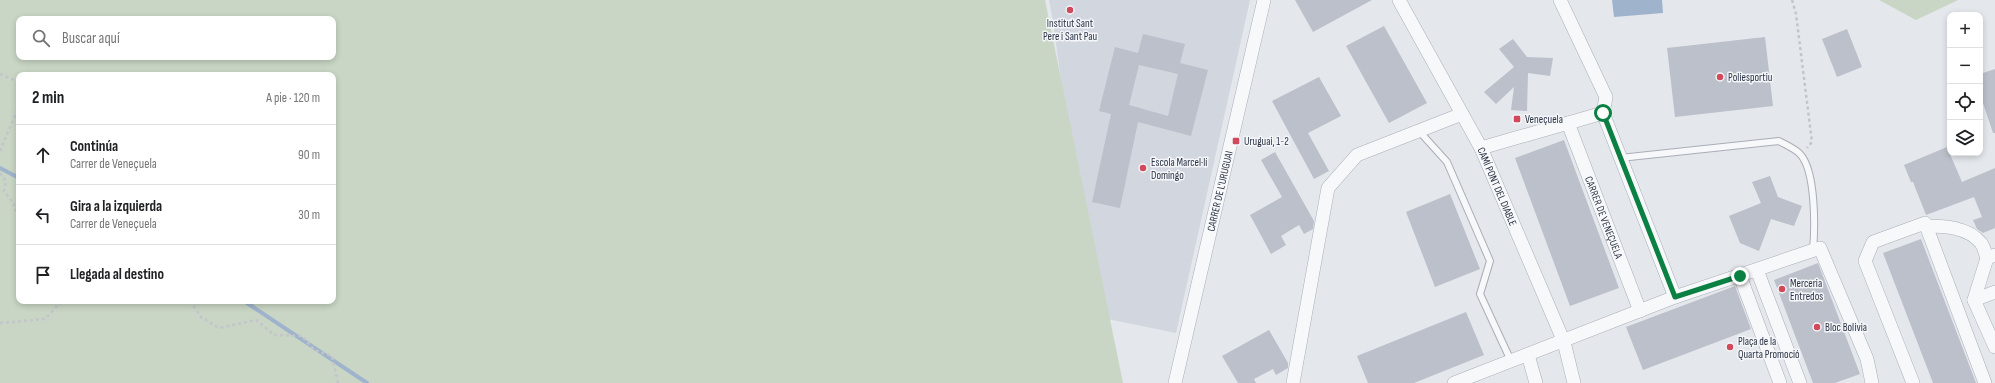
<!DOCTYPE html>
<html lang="es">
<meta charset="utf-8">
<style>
body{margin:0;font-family:"Sofia Sans Condensed",sans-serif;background:#f2f2f2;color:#202124}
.controls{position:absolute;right:12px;top:12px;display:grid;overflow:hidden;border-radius:8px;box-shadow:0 2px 6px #0003}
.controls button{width:36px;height:36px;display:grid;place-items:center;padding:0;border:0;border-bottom:1px solid #e0e0e0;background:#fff;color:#202124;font:20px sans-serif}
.stop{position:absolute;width:12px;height:12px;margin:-9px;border:3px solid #0b8043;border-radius:50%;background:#fff}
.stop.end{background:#0b8043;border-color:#fff;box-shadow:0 1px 4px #0008}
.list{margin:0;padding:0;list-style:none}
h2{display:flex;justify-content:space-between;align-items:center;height:52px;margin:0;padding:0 16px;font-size:17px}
h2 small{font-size:13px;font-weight:400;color:#757577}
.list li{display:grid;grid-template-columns:26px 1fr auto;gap:12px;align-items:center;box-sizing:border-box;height:60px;padding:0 16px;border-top:1px solid #e0e0e0}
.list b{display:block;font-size:15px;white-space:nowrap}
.list p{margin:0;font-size:13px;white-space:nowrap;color:#757577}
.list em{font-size:13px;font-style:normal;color:#757577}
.icon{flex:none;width:22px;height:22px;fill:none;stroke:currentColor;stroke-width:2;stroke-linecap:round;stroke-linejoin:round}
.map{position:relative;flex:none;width:1995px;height:383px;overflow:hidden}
.search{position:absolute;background:#fff;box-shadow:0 2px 6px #0003;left:16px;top:16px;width:320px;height:44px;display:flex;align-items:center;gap:10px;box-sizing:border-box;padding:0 14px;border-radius:8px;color:#757577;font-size:15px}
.panel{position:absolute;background:#fff;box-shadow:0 2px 6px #0003;left:16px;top:72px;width:320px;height:232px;border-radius:8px}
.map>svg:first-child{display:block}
.built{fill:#d2d6de}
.green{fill:#c9d6c5;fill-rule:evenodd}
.water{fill:#9fb4cc}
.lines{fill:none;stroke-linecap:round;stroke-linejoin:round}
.stream{stroke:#9fb4cc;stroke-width:4}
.building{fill:#bbc0ca;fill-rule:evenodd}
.lane-casing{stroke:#a9aeb7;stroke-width:8}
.street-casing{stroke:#a9aeb7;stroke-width:14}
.path{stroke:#c2c5cb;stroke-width:2.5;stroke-dasharray:3 3;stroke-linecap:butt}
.lane{stroke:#f7f8fa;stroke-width:6}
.street{stroke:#f7f8fa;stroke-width:13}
.route{stroke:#0b8043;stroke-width:5}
.poi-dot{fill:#d1495b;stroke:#f4f6f9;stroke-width:1.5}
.labels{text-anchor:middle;stroke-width:3;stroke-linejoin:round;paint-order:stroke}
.poi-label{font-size:11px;fill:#2b3445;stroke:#f4f6f9;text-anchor:start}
.street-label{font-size:11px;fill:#2b3445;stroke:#f4f6f9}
</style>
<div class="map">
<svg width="1995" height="383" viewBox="0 0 1995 383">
<rect width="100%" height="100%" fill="#e4e7ec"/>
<!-- built -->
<path class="built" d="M1049 0H1250L1176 333 1093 316 1053 21Z"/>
<!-- green -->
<path class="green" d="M0 0H1045L1123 383H0ZM19 19H333V57H19ZM19 75H333V301H19Z
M1879 0H1958L1916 20Z"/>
<!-- water -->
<path class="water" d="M1612 0H1662L1663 13 1614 17Z"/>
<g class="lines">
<!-- stream -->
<path class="stream" d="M0 168 19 178
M244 301 367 383"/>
</g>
<!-- building -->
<path class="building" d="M1295 0H1372L1313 32Z
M1384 26 1427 103 1389 123 1346 46Z
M1847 29 1862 67 1837 77 1822 39Z
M1143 34 1185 44 1180 63 1208 70 1191 136 1138 122 1120 208 1092 202 1111 114 1099 111 1115 47 1138 53ZM1139 65 1178 74 1168 116 1129 105Z
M1765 37 1773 106 1675 117 1667 48Z
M1513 39 1527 57 1553 58 1550 76 1528 73 1527 111 1511 110 1514 87 1496 104 1484 92 1514 67 1499 49Z
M1995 69V133H1993L1980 94V74Z
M1319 77 1341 116 1308 133 1329 171 1314 179 1272 101Z
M1564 140 1619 288 1570 306 1515 158Z
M1947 147 1962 182 1995 168V228L1983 233 1977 229 1973 220 1982 217 1974 197 1926 215 1913 182H1911L1904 165Z
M1275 152 1314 221 1313 229 1304 234 1299 225 1281 236 1286 245 1271 254 1250 215 1282 197 1261 160Z
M1770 176 1778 197 1802 206 1794 226 1771 219 1759 251 1740 243 1729 216 1761 203 1752 182Z
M1450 194 1480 269 1435 287 1406 212Z
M1921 239 1976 383H1933L1883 253Z
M1818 263 1860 374 1835 383H1813L1774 280Z
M1735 286 1751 329 1643 370 1626 327Z
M1466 312 1484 355 1414 383H1368L1357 356Z
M1269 330 1288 363V368L1276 375 1273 369 1254 379 1256 383H1238L1222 356Z"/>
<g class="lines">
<defs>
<path id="lane" d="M1419 131 1447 162 1490 261 1480 294 1511 361
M1620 158 1779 141C1786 145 1794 148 1800 154 1816 171 1815 228 1813 250"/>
<g id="street">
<path id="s1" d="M1399 0 1481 148 1564 342 1574 383"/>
<path d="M1560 0 1606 97 1603 113"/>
<path id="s2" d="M1568 123 1640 311"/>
<path d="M1481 148 1603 113 1675 297"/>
<path d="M1927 226C1944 226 1968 227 1981 243 1984 247 1985 253 1987 258"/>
<path d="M1995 255 1987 258 1974 300 1995 347"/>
<path d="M1757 270 1800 383"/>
<path d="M1740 276 1780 383"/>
<path d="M1974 300 1995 292"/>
<path d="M1528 355 1536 383"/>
<path id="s3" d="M1175 383 1264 0"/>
<path d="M1293 383 1328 188 1357 155 1462 114"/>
<path d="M1454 383 1675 297 1820 248 1867 359 1872 383"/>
<path d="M1913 383 1865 261 1873 242 1925 223 1985 383"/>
</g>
</defs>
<!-- lane casing -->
<use href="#lane" class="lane-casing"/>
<!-- street casing -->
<use href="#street" class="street-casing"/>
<!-- path -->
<path class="path" d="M1792 0 1796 14 1812 142 1807 148
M0 74 19 82
M0 151 19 106
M0 173 6 181 4 191 14 204V209L19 213
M190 301 201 317 219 328 256 320 274 335 302 336 314 350 332 356 338 383
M0 323 45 319 62 301"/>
<!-- lane -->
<use href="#lane" class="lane"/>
<!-- street -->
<use href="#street" class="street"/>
</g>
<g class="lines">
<!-- route -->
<path class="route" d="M1603 113 1675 297 1740 276"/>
</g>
<!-- markers -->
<g class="poi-dot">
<circle cx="1070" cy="10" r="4"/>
<circle cx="1720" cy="77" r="4"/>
<rect x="1513" y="115" width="8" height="8" rx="2"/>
<rect x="1232" y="137" width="8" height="8" rx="2"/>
<circle cx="1143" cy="168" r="4"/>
<circle cx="1782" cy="289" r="4"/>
<circle cx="1817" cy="327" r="4"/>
<circle cx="1730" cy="347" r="4"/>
</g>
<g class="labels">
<!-- poi labels -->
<g class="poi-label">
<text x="1070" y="27" text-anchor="middle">Institut Sant<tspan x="1070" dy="13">Pere i Sant Pau</tspan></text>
<text x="1728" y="81">Poliesportiu</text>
<text x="1525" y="123">Veneçuela</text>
<text x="1244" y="145">Uruguai, 1-2</text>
<text x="1151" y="166">Escola Marcel·lí<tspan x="1151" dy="13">Domingo</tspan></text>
<text x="1790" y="287">Merceria<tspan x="1790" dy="13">Entredos</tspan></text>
<text x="1825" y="331">Bloc Bolivia</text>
<text x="1738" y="345">Plaça de la<tspan x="1738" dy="13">Quarta Promoció</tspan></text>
</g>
<!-- street labels -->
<g class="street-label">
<text dy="4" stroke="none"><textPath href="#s1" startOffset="211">CAMÍ PONT DEL DIABLE</textPath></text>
<text dy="4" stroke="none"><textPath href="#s3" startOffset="197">CARRER DE L'URUGUAI</textPath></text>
<text dy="4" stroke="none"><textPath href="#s2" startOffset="101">CARRER DE VENEÇUELA</textPath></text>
</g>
</g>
</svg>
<div class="controls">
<button>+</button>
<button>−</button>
<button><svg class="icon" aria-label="locate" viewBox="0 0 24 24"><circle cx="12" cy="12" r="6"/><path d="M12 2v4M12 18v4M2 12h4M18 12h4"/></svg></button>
<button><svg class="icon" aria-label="layers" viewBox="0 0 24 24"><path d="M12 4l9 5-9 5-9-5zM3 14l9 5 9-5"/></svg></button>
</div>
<div class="stop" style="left:1603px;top:113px"></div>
<div class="stop end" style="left:1740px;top:276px"></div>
<div class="search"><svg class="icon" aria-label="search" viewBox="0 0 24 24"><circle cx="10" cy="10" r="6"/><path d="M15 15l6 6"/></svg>Buscar aquí</div>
<section class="panel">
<h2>2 min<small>A pie · 120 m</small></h2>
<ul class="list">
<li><svg class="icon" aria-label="ahead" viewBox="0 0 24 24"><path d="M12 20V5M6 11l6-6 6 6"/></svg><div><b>Continúa</b><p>Carrer de Veneçuela</p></div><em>90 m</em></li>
<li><svg class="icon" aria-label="left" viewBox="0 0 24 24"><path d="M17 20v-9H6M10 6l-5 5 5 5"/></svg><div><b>Gira a la izquierda</b><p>Carrer de Veneçuela</p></div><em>30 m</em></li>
<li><svg class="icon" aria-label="arrive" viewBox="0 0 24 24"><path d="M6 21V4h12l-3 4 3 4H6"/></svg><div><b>Llegada al destino</b></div></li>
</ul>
</section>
</div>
